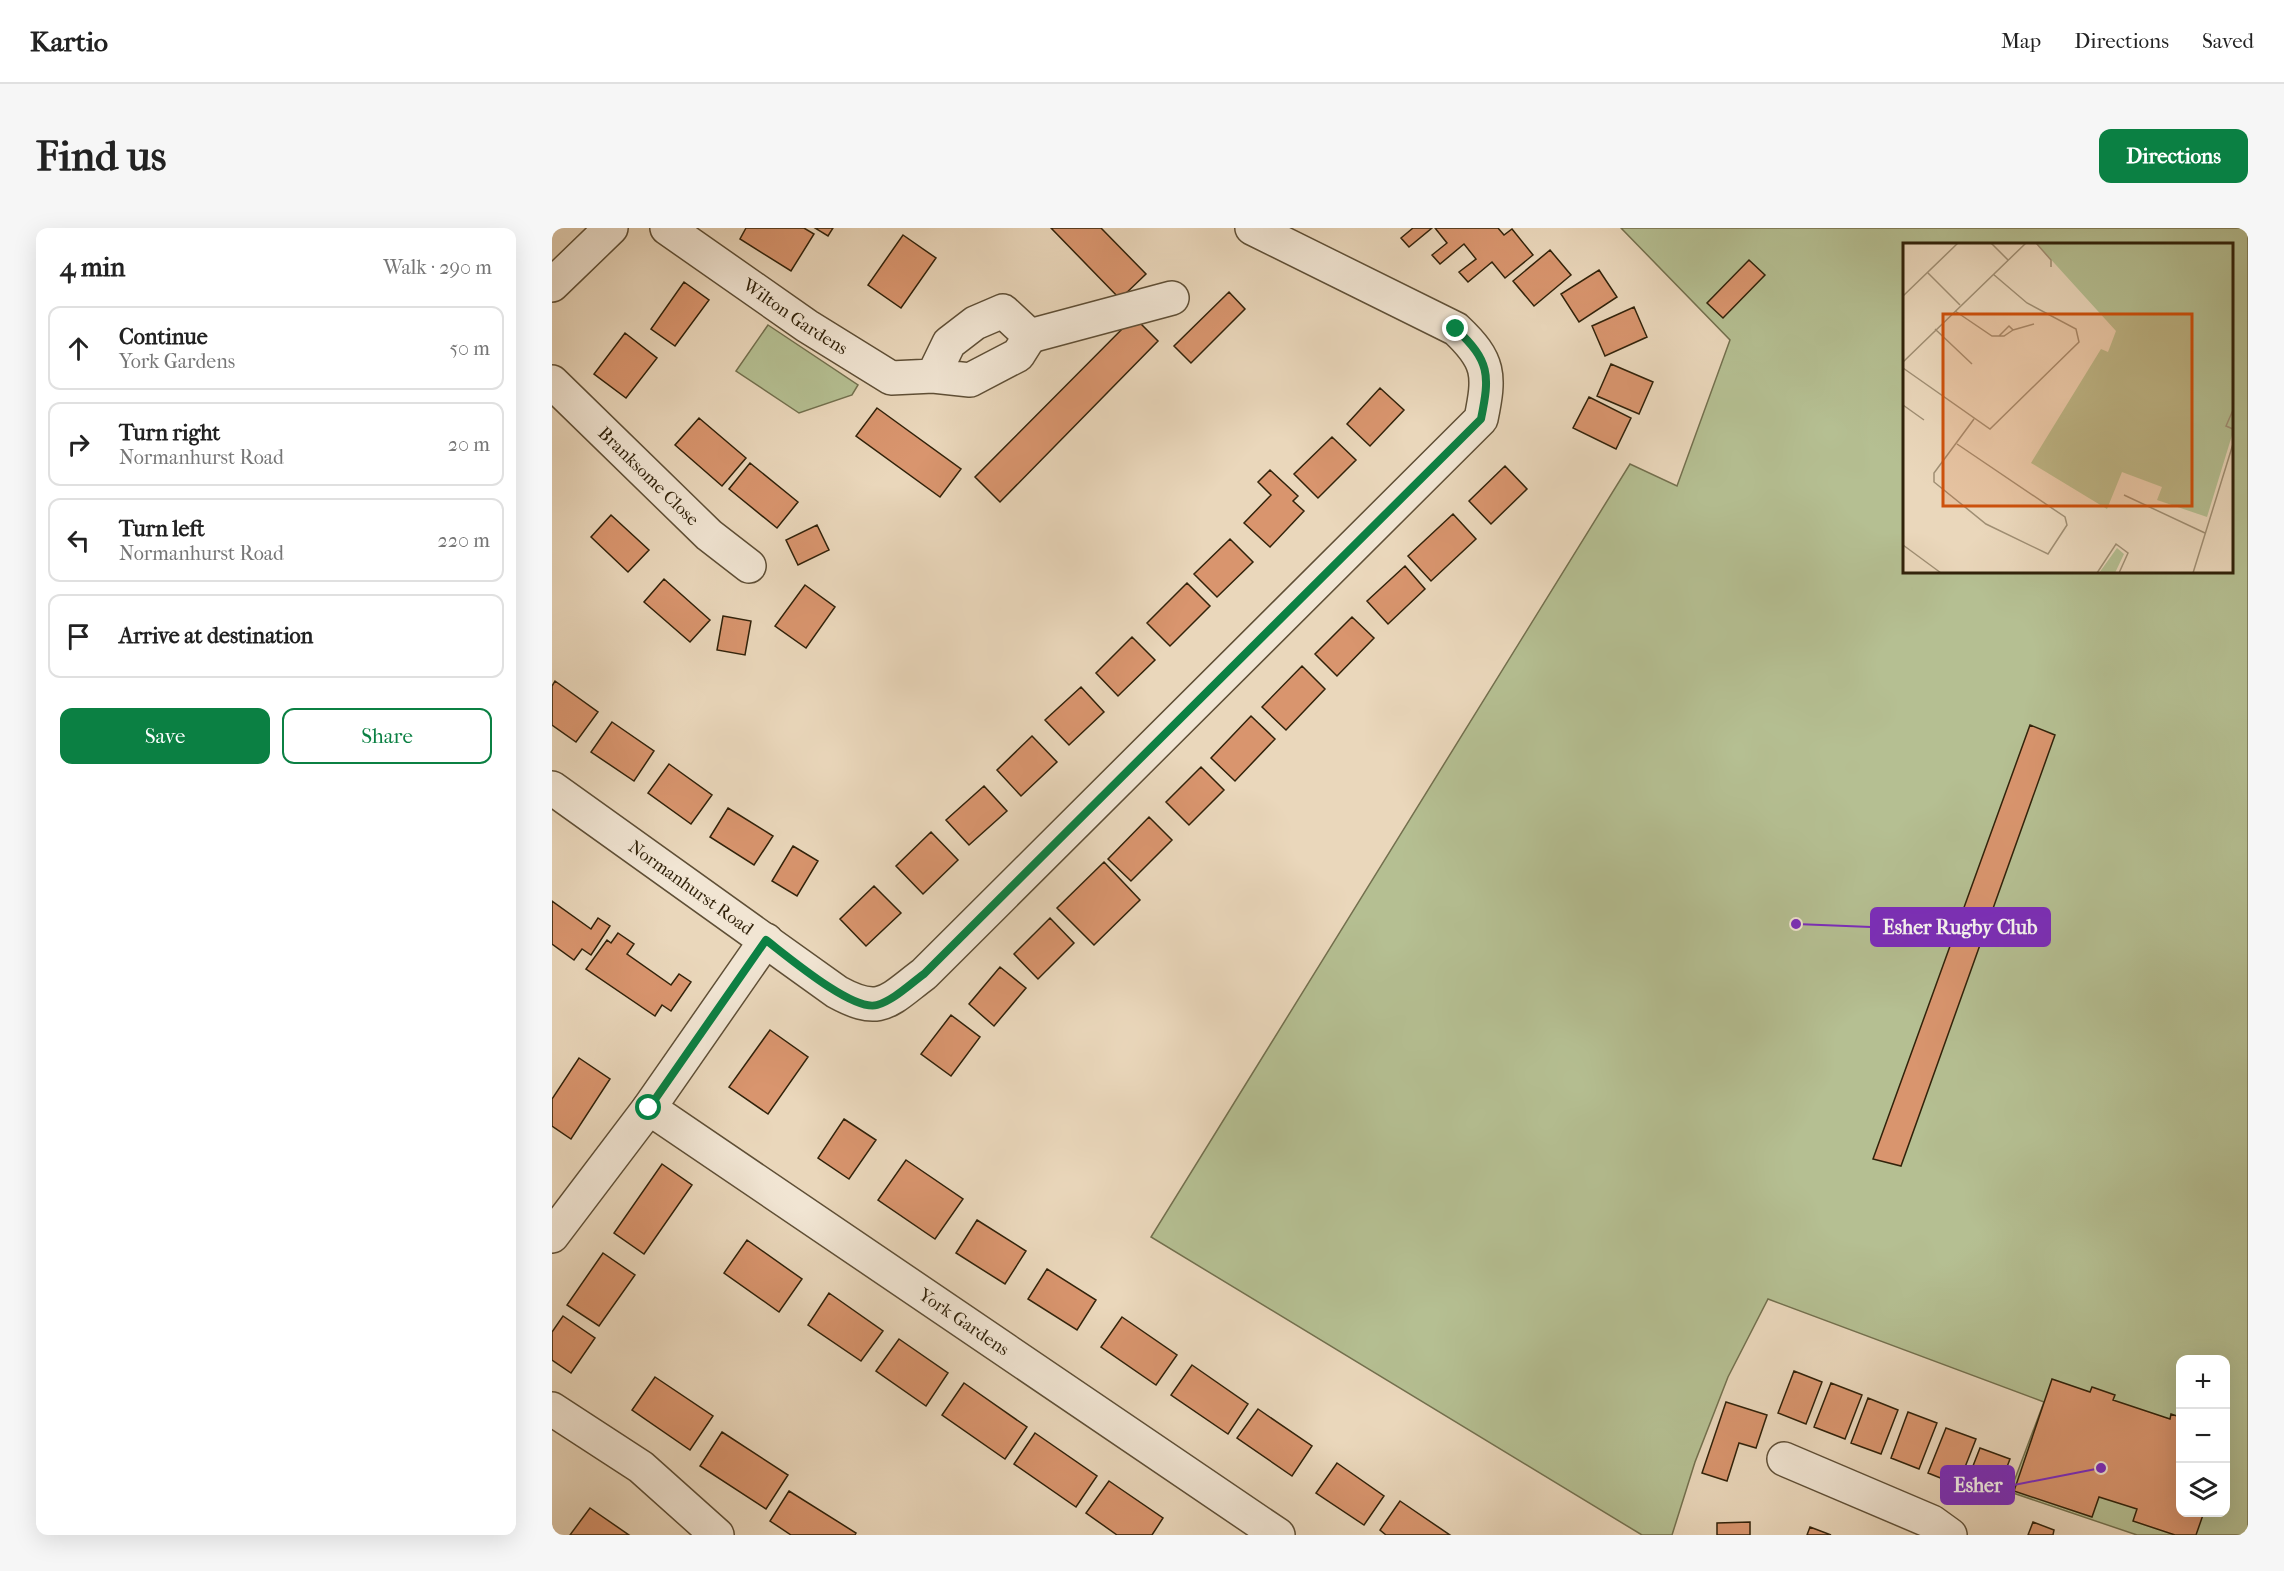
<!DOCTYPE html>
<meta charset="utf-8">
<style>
body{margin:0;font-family:"IM FELL French Canon",serif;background:#f6f6f6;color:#222}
.controls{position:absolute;right:18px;bottom:18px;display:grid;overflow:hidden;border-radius:12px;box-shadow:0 6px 24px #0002}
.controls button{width:54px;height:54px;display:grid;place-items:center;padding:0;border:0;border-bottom:2px solid #e0e0e0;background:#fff;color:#222;font:30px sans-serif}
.stop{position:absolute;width:18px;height:18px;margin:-14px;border:4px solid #0b8043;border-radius:50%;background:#fff}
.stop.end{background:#0b8043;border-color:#fff;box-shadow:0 2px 6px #0008}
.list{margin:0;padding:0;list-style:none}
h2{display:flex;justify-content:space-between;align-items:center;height:78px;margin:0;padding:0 24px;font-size:26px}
h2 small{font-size:20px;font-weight:400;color:#767676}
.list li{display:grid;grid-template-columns:39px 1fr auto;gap:18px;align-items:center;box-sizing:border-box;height:84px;margin:0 12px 12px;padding:0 12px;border:2px solid #e0e0e0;border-radius:12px}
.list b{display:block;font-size:22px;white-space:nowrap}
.list p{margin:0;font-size:20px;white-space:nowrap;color:#767676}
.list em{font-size:20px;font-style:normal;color:#767676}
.actions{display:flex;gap:12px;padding:18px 24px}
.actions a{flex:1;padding:14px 0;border:2px solid #0b8043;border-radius:12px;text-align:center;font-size:21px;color:#0b8043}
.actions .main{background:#0b8043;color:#fff}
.icon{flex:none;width:33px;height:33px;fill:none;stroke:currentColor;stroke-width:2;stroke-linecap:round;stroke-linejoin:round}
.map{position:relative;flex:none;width:1696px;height:1307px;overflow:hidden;border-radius:12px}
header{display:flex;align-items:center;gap:36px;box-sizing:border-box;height:84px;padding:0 30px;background:#fff;border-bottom:2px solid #e0e0e0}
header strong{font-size:28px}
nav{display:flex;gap:33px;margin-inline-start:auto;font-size:21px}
.intro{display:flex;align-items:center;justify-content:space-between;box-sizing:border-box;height:144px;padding:0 36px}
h1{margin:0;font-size:42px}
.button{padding:15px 27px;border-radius:12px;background:#0b8043;color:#fff;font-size:21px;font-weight:700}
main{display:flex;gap:36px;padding:0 36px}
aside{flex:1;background:#fff;border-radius:12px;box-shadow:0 6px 24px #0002}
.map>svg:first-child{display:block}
.green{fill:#b5bf92;stroke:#73704e;stroke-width:1.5;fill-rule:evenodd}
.building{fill:#d9956e;stroke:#31220a;stroke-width:1.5}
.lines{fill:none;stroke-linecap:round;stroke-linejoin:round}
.minor-casing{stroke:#5f4f36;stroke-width:36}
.minor{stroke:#f1e5d3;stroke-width:33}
.route{stroke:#0b8043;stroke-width:8}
.labels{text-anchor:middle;stroke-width:5;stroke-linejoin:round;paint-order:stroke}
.street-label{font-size:18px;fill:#31220a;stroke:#f1e5d3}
.inset-road{fill:none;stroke:#a08f74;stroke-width:1.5}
.view{fill:#cd510c;fill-opacity:0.15;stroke:#cd510c;stroke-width:3}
.inset-edge{fill:none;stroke:#31220a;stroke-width:3}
.leader{fill:none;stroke:#7b2cbf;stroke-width:2}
.callout-dot{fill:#7b2cbf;stroke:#f1e5d3;stroke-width:2}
.callout{fill:#7b2cbf;stroke:#7b2cbf;stroke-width:2}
.callout-label{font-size:20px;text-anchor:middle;font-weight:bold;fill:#fff}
</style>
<header>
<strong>Kartio</strong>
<nav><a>Map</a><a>Directions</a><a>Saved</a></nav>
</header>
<div class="intro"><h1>Find us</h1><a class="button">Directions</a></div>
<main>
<aside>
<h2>4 min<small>Walk · 290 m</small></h2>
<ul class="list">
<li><svg class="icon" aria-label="ahead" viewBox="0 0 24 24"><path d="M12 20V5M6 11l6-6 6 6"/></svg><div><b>Continue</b><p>York Gardens</p></div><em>50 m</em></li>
<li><svg class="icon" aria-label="right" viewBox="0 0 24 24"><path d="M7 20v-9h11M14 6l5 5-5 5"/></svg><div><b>Turn right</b><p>Normanhurst Road</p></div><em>20 m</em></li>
<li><svg class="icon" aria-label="left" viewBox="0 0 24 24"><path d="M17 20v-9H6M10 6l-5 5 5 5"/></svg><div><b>Turn left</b><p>Normanhurst Road</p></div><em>220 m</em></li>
<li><svg class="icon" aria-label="arrive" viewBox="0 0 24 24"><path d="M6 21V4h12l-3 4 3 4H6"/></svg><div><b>Arrive at destination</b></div></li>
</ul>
<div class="actions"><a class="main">Save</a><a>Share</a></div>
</aside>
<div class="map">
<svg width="1696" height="1307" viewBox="0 0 1696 1307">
<rect width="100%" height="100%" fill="#ead7bb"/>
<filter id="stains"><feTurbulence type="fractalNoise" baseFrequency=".00333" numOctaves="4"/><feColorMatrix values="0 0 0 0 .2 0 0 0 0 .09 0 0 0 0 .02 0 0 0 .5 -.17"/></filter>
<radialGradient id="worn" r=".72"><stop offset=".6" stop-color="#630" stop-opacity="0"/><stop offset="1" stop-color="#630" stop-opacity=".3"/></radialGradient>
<!-- green -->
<path class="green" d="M1069 0H1696V1307H1585L1458 1264 1492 1174 1216 1071 1176 1149 1143 1234 1120 1307H1090L599 1009 1078 236 1125 258 1178 112ZM1352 16H1680V344H1352ZM1628 1132H1674V1284H1628Z
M216 97 306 157 300 167 247 185 184 143Z"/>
<!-- building -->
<path class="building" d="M194 0H252L262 6 239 43 188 11Z
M263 0H281L276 8Z
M499 0H549L594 46 568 71Z
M861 0H880L857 19 849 10Z
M883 0H946L952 7 960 1 981 27 953 50 940 34 916 54 907 44 924 31 912 16 888 36 880 27 895 15Z
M351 7 384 30 349 80 316 57Z
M998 22 1019 47 982 78 961 53Z
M1197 32 1213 47 1171 90 1155 75Z
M1047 42 1065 69 1027 94 1009 66Z
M132 54 157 72 123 118 99 101Z
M677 64 693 81 639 135 622 118Z
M1082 79 1095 109 1053 128 1040 98Z
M582 89 606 113 448 274 423 249Z
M73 105 105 130 74 170 42 146Z
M1059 136 1101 154 1087 186 1045 168Z
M828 160 852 182 818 218 795 196Z
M1037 169 1079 190 1064 221 1021 200Z
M325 180 409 241 388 269 304 208Z
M147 190 194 230 170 258 123 217Z
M780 209 804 232 766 270 742 246Z
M198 235 246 274 225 300 177 261Z
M953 238 975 261 939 296 917 273Z
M718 242 746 268 741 273 752 283 718 319 692 295 719 267 706 254Z
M901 286 924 311 879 353 856 328Z
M59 287 97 322 76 344 39 309Z
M265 297 277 322 246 337 234 312Z
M678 311 701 334 665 369 642 346Z
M853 338 873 361 836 396 815 373Z
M112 351 158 392 138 414 92 374Z
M635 355 658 378 618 418 595 395Z
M253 357 283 379 254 420 223 398Z
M171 388 199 393 193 427 165 422Z
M800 389 822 410 785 448 763 426Z
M580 409 603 432 566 468 544 445Z
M750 438 773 461 734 502 710 479Z
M3 453 46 484 24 514 0 497V458Z
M529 459 552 484 517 517 493 492Z
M699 488 723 511 683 553 659 530Z
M60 494 102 523 82 553 39 524Z
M1478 497 1503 507 1349 938 1321 931Z
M480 508 505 534 469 568 445 542Z
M117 536 160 567 139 596 96 565Z
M649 539 672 562 637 597 614 574Z
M432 558 455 583 417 617 394 592Z
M176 580 221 608 202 637 158 609Z
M597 589 620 612 579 653 556 631Z
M379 604 406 632 371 666 344 638Z
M241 618 266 633 245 668 220 653Z
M552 634 588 672 542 717 505 680Z
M322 658 349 685 314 718 288 691Z
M0 673 39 701 46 690 58 698 39 727 30 721 22 732 0 716Z
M498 690 522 715 486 751 462 726Z
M66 705 82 716 75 726 119 757 127 746 139 754 119 783 110 777 103 788 34 741 55 712 59 715Z
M448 739 474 760 442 798 417 776Z
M399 787 428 809 399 848 369 826Z
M218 802 256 829 216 886 177 859Z
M27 830 58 851 19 911 0 898V871Z
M292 891 324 912 297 951 266 930Z
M354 932 411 971 383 1011 326 972Z
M110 936 140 957 92 1026 62 1005Z
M425 992 474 1023 453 1056 404 1025Z
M195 1012 250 1051 227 1084 172 1045Z
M51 1025 83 1047 47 1098 15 1077Z
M495 1041 544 1072 525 1102 476 1071Z
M277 1065 331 1103 309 1133 256 1097Z
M11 1088 43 1110 19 1145 0 1132V1104Z
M570 1089 625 1127 604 1157 549 1119Z
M347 1111 396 1145 374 1178 324 1143Z
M640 1137 696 1176 676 1206 619 1167Z
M1242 1143 1270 1154 1254 1196 1226 1185Z
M103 1149 161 1188 138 1222 80 1182Z
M1500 1151 1538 1164 1540 1159 1563 1167 1561 1172 1618 1191 1619 1186 1628 1189V1284H1652L1644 1307H1623L1581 1293 1585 1281 1547 1269 1540 1289 1462 1263Z
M412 1155 475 1199 453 1231 390 1187Z
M1279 1155 1310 1167 1293 1211 1262 1199Z
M1316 1170 1346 1182 1329 1226 1299 1215Z
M1174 1174 1215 1187 1204 1220 1187 1215 1175 1253 1150 1245Z
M706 1181 760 1218 740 1248 685 1210Z
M1356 1184 1385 1195 1367 1241 1339 1230Z
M1394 1200 1424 1211 1406 1257 1376 1245Z
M170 1204 236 1247 214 1281 148 1238Z
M483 1205 545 1248 524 1279 462 1236Z
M1428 1220 1458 1231 1442 1273 1412 1261Z
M785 1235 832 1268 812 1297 764 1265Z
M557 1253 611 1290 600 1307H565L534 1285Z
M237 1263 304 1305 303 1307H239L218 1293Z
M848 1273 898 1307H834L828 1302Z
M38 1280 77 1307H18Z
M1198 1294V1307H1165V1295Z
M1481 1294 1502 1302 1501 1307H1476Z
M1258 1299 1279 1307H1255Z"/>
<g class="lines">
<defs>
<g id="minor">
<path id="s1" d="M115 0 255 98 339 150 381 148 418 152 466 127 478 108 451 83 423 95 397 115 381 148"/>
<path d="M0 57 59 0"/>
<path d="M478 108 620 70"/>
<path id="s2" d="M0 154 157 307 197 338"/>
<path id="s3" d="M0 560 285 764C329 788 336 773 372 746L929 191C938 147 938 133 904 101L700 0"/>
<path id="s4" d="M97 880 726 1307"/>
<path d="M0 1008 97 880 214 712"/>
<path d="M0 1181 89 1239 165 1307"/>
<path d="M1232 1231 1380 1294 1398 1307"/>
</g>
</defs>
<!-- minor casing -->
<use href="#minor" class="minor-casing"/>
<!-- minor -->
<use href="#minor" class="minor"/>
</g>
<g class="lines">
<!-- route -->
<path class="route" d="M97 880 214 712C235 728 301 784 325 777 342 772 358 756 372 746L929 191C938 147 938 133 904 101"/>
</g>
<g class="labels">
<!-- street labels -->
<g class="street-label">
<text dy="6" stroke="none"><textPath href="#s1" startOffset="156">Wilton Gardens</textPath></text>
<text dy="6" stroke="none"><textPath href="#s2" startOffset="135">Branksome Close</textPath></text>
<text dy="6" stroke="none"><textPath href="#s3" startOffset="171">Normanhurst Road</textPath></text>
<text dy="6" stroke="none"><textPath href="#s4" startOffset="381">York Gardens</textPath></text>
</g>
</g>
<!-- overview -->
<g transform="translate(1351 15)">
<rect width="330" height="330" fill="#ead7bb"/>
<path d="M133 0H330V189L304 274 254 257 259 244 219 229 204 266 128 220 198 106 205 109 213 88ZM214 305 221 311 212 330H196Z" fill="#b5bf92"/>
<path class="inset-road" d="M88 0 105 17M133 0 148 17V24M25 30 57 62M0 53 55 0M52 68 89 93H101L110 87 106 83 96 93M32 86 69 121M110 87 131 81M0 119 123 0M0 125 87 186 176 99 173 86 124 60 90 31M0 162 21 177M330 167 323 183 330 186M54 201 162 274 164 282 145 311 83 281 31 239V230L71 176M221 252 302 290M0 302 38 330M194 330 213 301 225 310 216 330M290 330 330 201"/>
<path class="view" d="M40 71H289V263H40Z"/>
<rect width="330" height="330" class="inset-edge"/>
</g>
<!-- callouts -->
<path class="leader" d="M1244 696L1319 699M1549 1240L1462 1257"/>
<g class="callout-dot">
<circle cx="1244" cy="696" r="6"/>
<circle cx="1549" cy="1240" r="6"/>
</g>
<g class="callout">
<rect x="1319" y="680" width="179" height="38" rx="6"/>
<rect x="1389" y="1238" width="73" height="38" rx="6"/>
</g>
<g class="callout-label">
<text x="1408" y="706">Esher Rugby Club</text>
<text x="1426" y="1264">Esher</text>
</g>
<rect width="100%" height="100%" filter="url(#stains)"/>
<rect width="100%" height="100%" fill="url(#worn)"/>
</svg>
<div class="controls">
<button>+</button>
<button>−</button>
<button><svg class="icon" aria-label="layers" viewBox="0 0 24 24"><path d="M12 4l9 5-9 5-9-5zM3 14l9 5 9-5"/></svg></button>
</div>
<div class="stop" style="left:97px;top:880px"></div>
<div class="stop end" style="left:904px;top:101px"></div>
</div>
</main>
